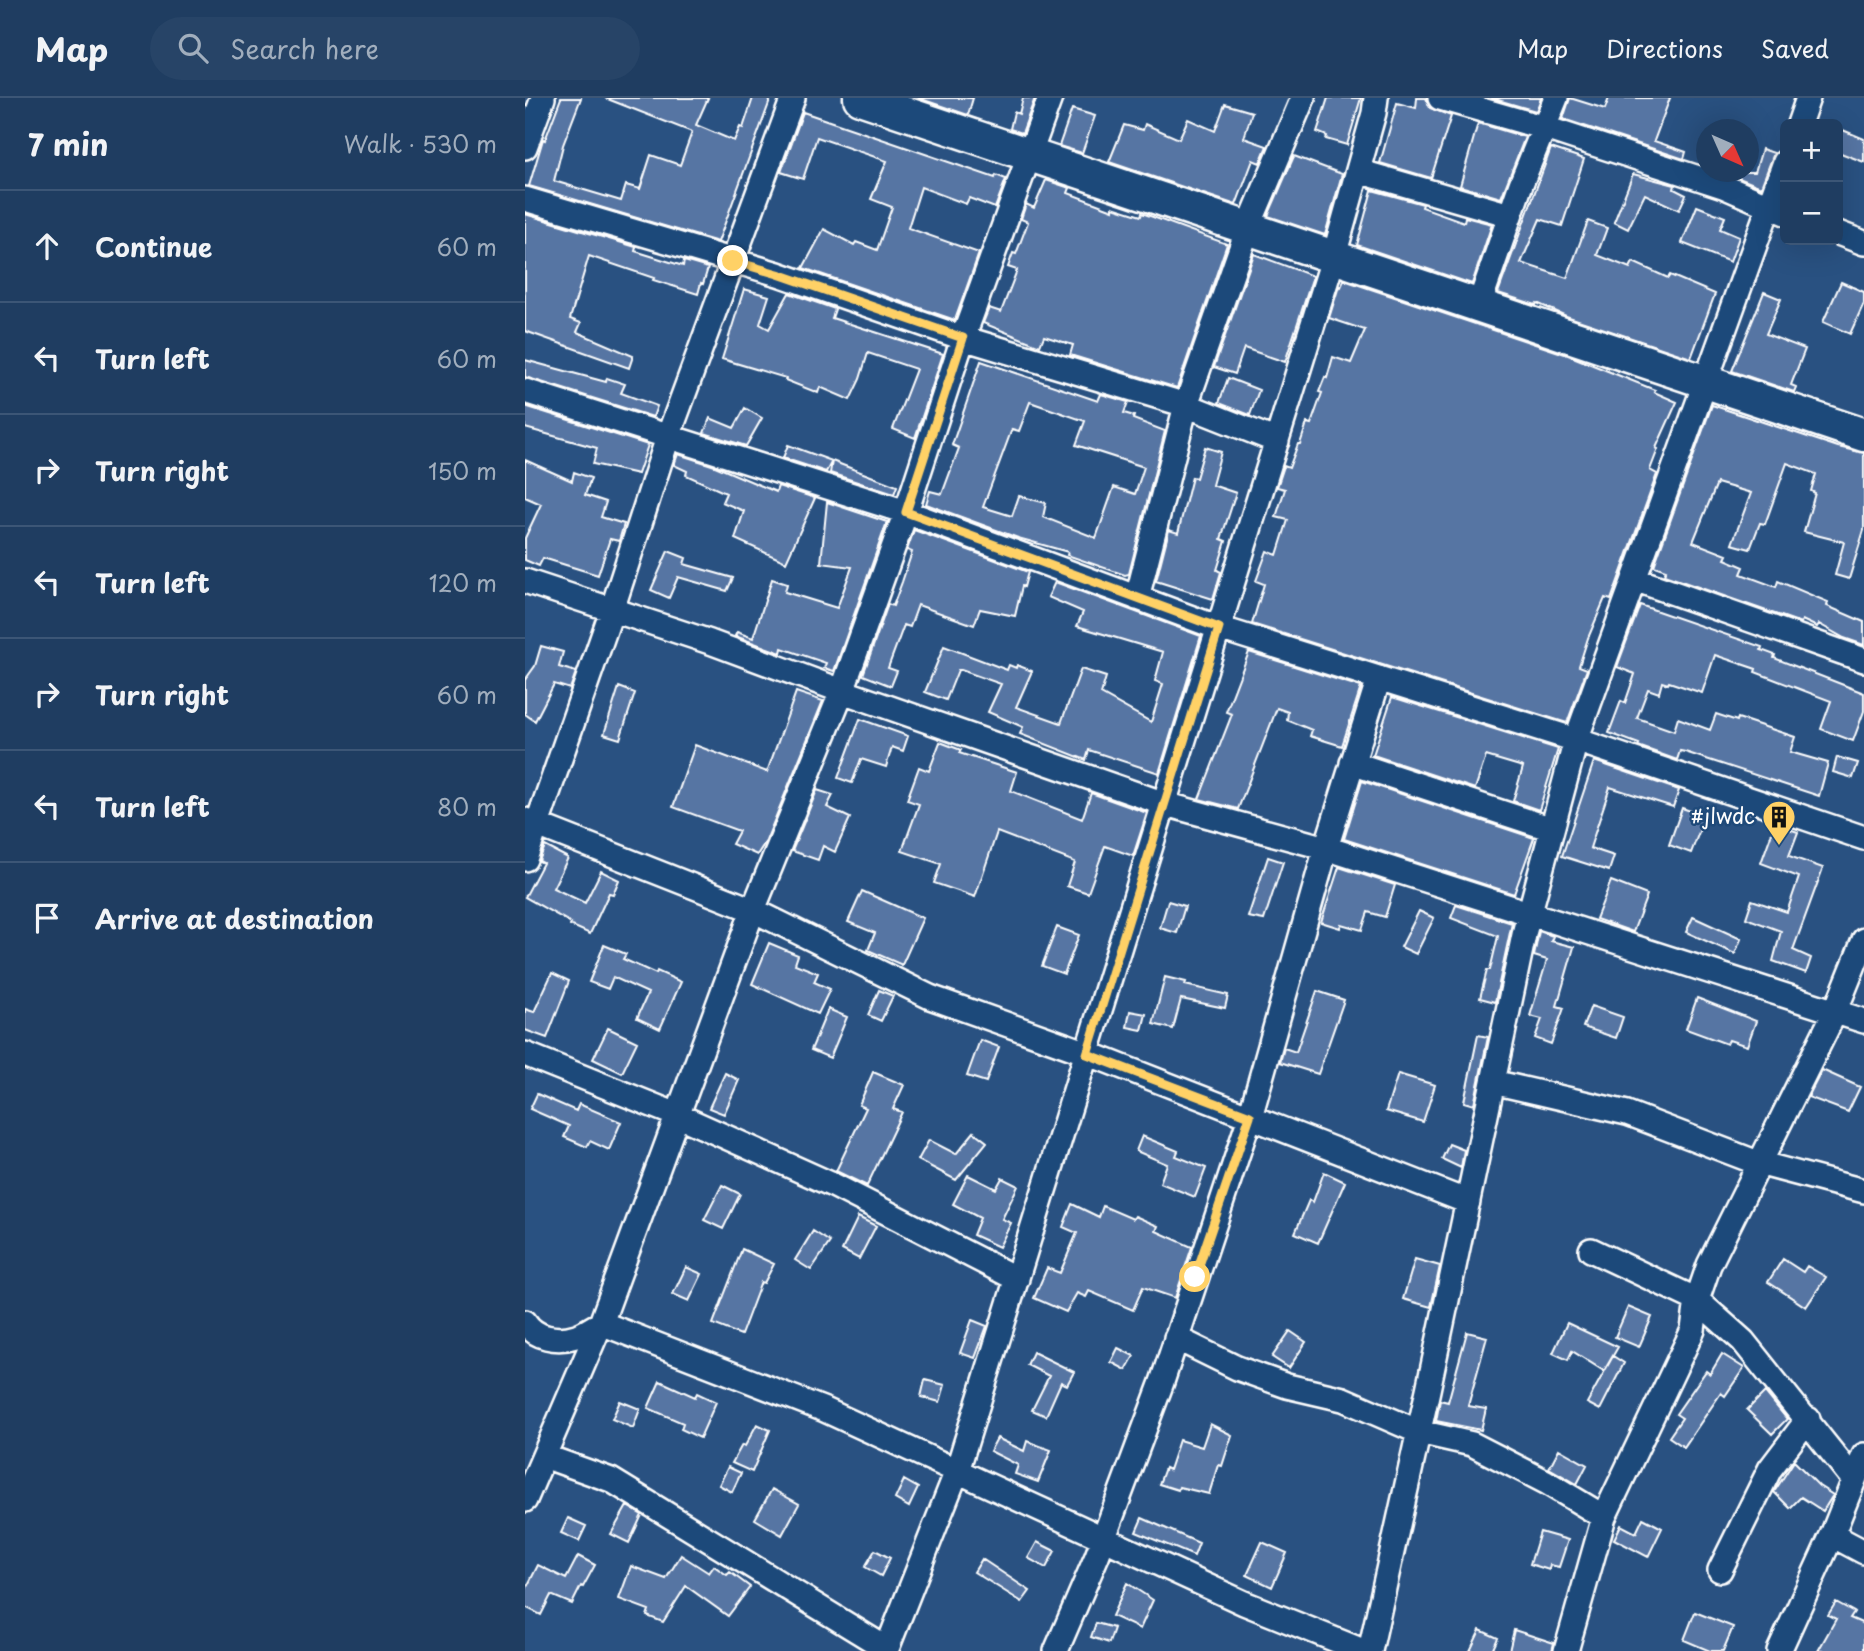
<!DOCTYPE html>
<meta charset="utf-8">
<style>
body{margin:0;font-family:"Playpen Sans",sans-serif;background:#274467;color:#f1f3f6}
.controls{position:absolute;right:21px;top:21px;display:grid;overflow:hidden;border-radius:10px;box-shadow:0 7px 28px #0002}
.controls button{width:63px;height:63px;display:grid;place-items:center;padding:0;border:0;border-bottom:2px solid #3c5676;background:#1f3d61;color:#f1f3f6;font:35px sans-serif}
.compass{position:absolute;left:1171px;top:21px;width:63px;height:63px;border-radius:50%;background:#1f3d61;box-shadow:0 7px 28px #0002;rotate:135deg}
.stop{position:absolute;width:21px;height:21px;margin:-16px;border:5px solid #ffd166;border-radius:50%;background:#fff}
.stop.end{background:#ffd166;border-color:#fff;box-shadow:0 2px 7px #0008}
.list{margin:0;padding:0;list-style:none}
h2{display:flex;justify-content:space-between;align-items:center;height:91px;margin:0;padding:0 28px;font-size:30px}
h2 small{font-size:23px;font-weight:400;color:#a1aebd}
.list li{display:grid;grid-template-columns:46px 1fr auto;gap:21px;align-items:center;box-sizing:border-box;height:112px;padding:0 28px;border-top:2px solid #3c5676}
.list b{display:block;font-size:26px;white-space:nowrap}
.list em{font-size:23px;font-style:normal;color:#a1aebd}
.icon{flex:none;width:38px;height:38px;fill:none;stroke:currentColor;stroke-width:2;stroke-linecap:round;stroke-linejoin:round}
.map{position:relative;flex:none;width:1339px;height:1553px;overflow:hidden}
header{display:flex;align-items:center;gap:42px;box-sizing:border-box;height:98px;padding:0 35px;background:#1f3d61;border-bottom:2px solid #3c5676}
header strong{font-size:33px}
nav{display:flex;gap:38px;margin-inline-start:auto;font-size:24px}
.search{width:490px;height:63px;background:#274467;display:flex;align-items:center;gap:18px;box-sizing:border-box;padding:0 24px;border-radius:38px;color:#a1aebd;font-size:26px}
main{display:flex}
aside{flex:1;background:#1f3d61}
.map>svg:first-child{display:block}
.building{fill:#5775a3;stroke:#fff;stroke-width:2;fill-rule:evenodd}
.lines{fill:none;stroke-linecap:round;stroke-linejoin:round}
.minor-casing{stroke:#fff;stroke-width:28}
.secondary-casing{stroke:#fff;stroke-width:37}
.minor{stroke:#1f4a7a;stroke-width:23}
.secondary{stroke:#1f4a7a;stroke-width:32}
.route{stroke:#ffd166;stroke-width:9}
.labels{text-anchor:middle;stroke-width:5;stroke-linejoin:round;paint-order:stroke}
.poi-label{font-size:21px;fill:#fff;stroke:#1f4a7a;text-anchor:end}
</style>
<header>
<strong>Map</strong>
<div class="search"><svg class="icon" aria-label="search" viewBox="0 0 24 24"><circle cx="10" cy="10" r="6"/><path d="M15 15l6 6"/></svg>Search here</div>
<nav><a>Map</a><a>Directions</a><a>Saved</a></nav>
</header>
<main>
<aside>
<h2>7 min<small>Walk · 530 m</small></h2>
<ul class="list">
<li><svg class="icon" aria-label="ahead" viewBox="0 0 24 24"><path d="M12 20V5M6 11l6-6 6 6"/></svg><div><b>Continue</b></div><em>60 m</em></li>
<li><svg class="icon" aria-label="left" viewBox="0 0 24 24"><path d="M17 20v-9H6M10 6l-5 5 5 5"/></svg><div><b>Turn left</b></div><em>60 m</em></li>
<li><svg class="icon" aria-label="right" viewBox="0 0 24 24"><path d="M7 20v-9h11M14 6l5 5-5 5"/></svg><div><b>Turn right</b></div><em>150 m</em></li>
<li><svg class="icon" aria-label="left" viewBox="0 0 24 24"><path d="M17 20v-9H6M10 6l-5 5 5 5"/></svg><div><b>Turn left</b></div><em>120 m</em></li>
<li><svg class="icon" aria-label="right" viewBox="0 0 24 24"><path d="M7 20v-9h11M14 6l5 5-5 5"/></svg><div><b>Turn right</b></div><em>60 m</em></li>
<li><svg class="icon" aria-label="left" viewBox="0 0 24 24"><path d="M17 20v-9H6M10 6l-5 5 5 5"/></svg><div><b>Turn left</b></div><em>80 m</em></li>
<li><svg class="icon" aria-label="arrive" viewBox="0 0 24 24"><path d="M6 21V4h12l-3 4 3 4H6"/></svg><div><b>Arrive at destination</b></div></li>
</ul>
</aside>
<div class="map">
<svg width="1339" height="1553" viewBox="0 0 1339 1553">
<rect width="100%" height="100%" fill="#295181"/>
<filter id="ink" filterUnits="userSpaceOnUse"><feTurbulence type="fractalNoise" baseFrequency=".0143" numOctaves="2"/><feDisplacementMap in="SourceGraphic" scale="14" xChannelSelector="R" yChannelSelector="G"/><feConvolveMatrix kernelMatrix="1 2 1 2 8 2 1 2 1" color-interpolation-filters="sRGB"/></filter>
<g filter="url(#ink)">
<!-- building -->
<path class="building" d="M36 0H56L38 47 29 83 96 103 101 87 115 91 126 57 155 67 167 34 80 0H183L171 27 209 43 215 29 218 30 228 0H246L193 144 4 88 18 41 20 42Z
M393 0H448L443 17Z
M498 0H510L497 35 485 31 489 14 494 16Z
M803 0H836L822 47 801 41 802 38 792 34Z
M892 0H901L905 10 926 18 906 80 855 65 872 5 891 10Z
M966 0H1016L1011 13Z
M1045 0 1080 11 1084 0H1145L1129 43 1161 54 1159 61 1038 21Z
M700 6 727 14 719 40 742 48 735 65 728 62 711 107 584 64 599 27 618 32 620 26 654 41 663 21 690 33Z
M547 11 570 18 557 55 534 48Z
M278 14 470 80 471 77 481 81 470 110 444 100 441 106 396 89 383 130 454 155 430 222 278 170 299 131 329 147 331 144 352 152 367 109 346 101 362 63 292 39 278 81 256 74Z
M953 25 1000 39 976 100 935 88Z
M1313 30 1339 41V64L1313 54Z
M1026 50 1059 61 1037 128 1015 121 996 165 1042 180 1063 123 1082 130 1072 157 1105 170 1108 164 1143 180 1145 177 1190 196 1166 260 1041 218 1012 205 1011 207 973 195Z
M1237 51 1249 55 1236 89 1199 74H1230Z
M769 58 817 76 800 137 743 118Z
M1108 76 1150 87 1149 91 1161 97 1154 112 1120 96 1103 131 1089 124Z
M521 82 545 90 543 95 588 112V109L616 118 617 115 702 146 652 290 545 257 548 247 519 238 515 248 458 225 464 210 476 214 492 172 483 169 488 155 491 156 503 124 496 121 501 106 509 110Z
M847 92 898 106 897 109 939 124 940 119 967 126 947 186 832 147Z
M1172 108 1200 119 1195 131 1214 139 1205 164 1157 145Z
M0 116 111 149 110 153 158 168 159 163 183 170 178 186 176 185 173 196 128 182 129 180 64 158 45 221 56 225 52 234 108 258 104 270 0 233Z
M729 156 788 178 760 264 719 250 710 276 689 269Z
M819 182 1043 257 1130 292 1129 294 1152 304 1131 350 1133 351 1125 372 1132 376 1086 502 1080 500 1063 540 1054 568 1062 571 1042 625 727 526 739 486 731 483 742 453 752 457 763 422 751 419 760 391 752 389 759 368 764 370 773 346H775L782 325 786 326 797 295 794 294 800 279 802 280 808 259 826 265 840 232 804 220 814 188 816 189Z
M1316 184 1339 194V205L1325 236 1298 224Z
M219 191 244 198 235 226 244 231 264 195 310 211 307 220 418 256 390 340 368 331 391 271 343 255 335 281 325 302 295 289 293 295 260 282 261 280 197 261Z
M1239 194 1256 201 1241 236 1280 251 1266 287 1271 289 1269 294 1207 273Z
M0 262 81 284 82 280 100 286 96 295 132 308 128 319 0 279Z
M456 263 573 303 576 296 603 304 599 315 609 318 608 321 640 333 604 476 600 477 542 457 543 454 493 440 401 406 405 393 417 396 434 350 427 347ZM505 304 560 323 551 347 619 369 610 396 589 389 571 440 518 419 521 405 494 398 487 418 458 409 487 331 494 333Z
M703 280 734 292 725 317 694 305Z
M1187 307 1313 349 1339 355V432L1324 481 1310 477 1319 444 1279 434 1290 395 1286 393 1291 376 1262 365 1240 426 1235 425 1225 451 1207 446 1226 395 1192 385 1168 444 1202 457 1200 461 1219 469 1216 476 1251 489 1253 483 1303 504 1302 508 1339 524V547L1319 540 1294 526 1292 529 1277 522 1276 525 1139 477 1141 472 1129 468Z
M0 308 123 347 113 376 68 366 72 350 0 330Z
M220 310 237 320 221 348 179 335 185 320 209 330Z
M263 347 307 363 301 374 258 360Z
M680 349 696 354 687 387 711 395 696 441 701 443 692 472 696 474 688 501 631 483 644 432 653 435 667 379 671 380Z
M153 356 190 368 251 394 253 388 290 400 261 464 210 441 219 413 197 404 201 395 161 377 162 373 149 367Z
M0 362 47 383 49 374 66 380 60 397 81 404 76 419 99 426 94 443 85 441 73 477 18 460 14 468 0 462V440L16 406 0 399Z
M307 363 372 388 369 396 305 375Z
M302 404 362 424 309 573 299 570 301 565 257 550 256 555 210 538 212 534 228 540 247 481 262 486 260 494 312 510 327 469 296 465Z
M389 432 503 474 499 489 497 488 490 518 455 511 449 527 393 507 385 529 379 527 363 570 372 573 366 588 338 577 363 506 368 508 377 484 387 454 382 452Z
M143 453 161 460 159 466 208 480 202 493 153 479 144 500 126 492Z
M530 484 676 538 634 675 564 652 561 662 495 636 498 629 463 614 476 586 436 572H433L421 602 400 594 419 548 482 572 484 567 491 570 492 567 507 573 491 609 536 625 556 571 581 579 576 596 626 624 638 586 630 583 638 554 552 528 558 514 523 499Z
M1115 507 1237 549 1236 552 1250 557 1249 560 1339 595V613L1328 643 1296 631 1306 603 1230 574 1231 571 1190 557 1177 595 1144 584 1143 586 1137 584 1134 595 1123 591 1112 620 1149 633 1153 620 1185 632 1191 616 1212 623 1213 620 1270 639 1265 654 1303 665 1294 698 1160 654 1155 653 1152 662 1113 648 1114 646 1084 635 1096 603 1100 605 1110 576 1092 569Z
M16 548 38 554 34 569 51 574 45 591 29 586 10 623 0 616V582L10 568Z
M724 554 836 589 817 648 785 638 787 632 762 622 763 614 752 610 713 711 674 701 707 616 701 614Z
M94 589 110 595 95 641 79 636Z
M271 594 298 603 241 743 232 757 207 746 214 733 148 709 170 647 242 674Z
M867 599 1033 651 1014 712 988 703 998 669 961 658 950 691 848 657Z
M335 621 383 638 378 653 367 649 361 669 336 661 327 685 313 680Z
M415 644 436 652 434 655 492 674 486 693 557 721 566 695 622 715 608 758 580 748 563 795 542 788 550 764 472 734 450 799 409 785 416 766 377 753 394 706 382 702 394 669 404 673Z
M1312 659 1333 665 1328 680 1308 674Z
M1069 663 1154 692 1148 709 1085 689 1065 750 1089 758 1084 773 1037 758Z
M837 683 1009 740 989 796 819 741Z
M292 692 308 697 302 709 325 720 310 754 298 748 293 762 267 753Z
M1157 710 1180 718 1166 755 1144 747Z
M1250 726 1273 734 1264 758 1298 770 1268 852 1286 860 1281 875 1248 863 1256 833 1221 820 1227 802 1262 814 1274 779 1236 765Z
M20 748 43 760 28 790 60 805 76 773 94 782 88 796 84 795 65 836 45 827 46 825 0 799 18 765 14 763Z
M743 759 758 764 739 822 723 819Z
M814 769 870 787 860 819 843 814 837 832 816 826 815 830 796 824Z
M1086 783 1122 797 1108 834 1071 821Z
M337 793 398 820 377 867 343 852 350 835 323 824Z
M643 803 660 808 652 835 635 830Z
M931 807 987 825 970 904 955 900 962 872H965L973 838 926 820Z
M894 813 909 820 891 856 876 849Z
M1168 819 1216 841 1210 856 1161 834Z
M532 829 554 837 539 876 517 868Z
M1014 833 1028 838 1026 843 1049 849 1032 908 1039 910 1026 946 1010 940 1017 921 1005 918 1022 862 1009 858Z
M244 845 273 857 270 866 293 875 289 884 305 891 293 916 227 886Z
M79 847 101 856 98 861 131 876 132 873 156 884 135 931 112 920 123 895 88 879 83 891 64 884Z
M27 875 44 883 22 940 0 932V911L9 914Z
M640 879 661 884 660 887 703 897 700 910 656 901 648 931 628 926Z
M354 892 368 898 356 923 343 917Z
M792 893 819 902 793 976 755 964 759 950 771 954Z
M1172 900 1231 923 1222 948 1204 942 1202 946 1161 931Z
M1066 908 1098 919 1091 940 1058 929Z
M303 911 322 919 305 960 286 952Z
M605 913 621 916 617 932 602 929Z
M83 930 112 944 97 975 68 961Z
M953 937 963 939 949 1007 939 1004Z
M455 942 474 949 461 984 442 978Z
M1297 972 1335 989 1323 1014 1283 999Z
M348 974 379 987 368 1011 377 1014 342 1088 311 1073 341 1010 334 1007Z
M200 975 214 982 199 1016 184 1010Z
M873 976 910 987 898 1024 861 1013Z
M12 996 51 1013 54 1006 96 1024 84 1052 65 1043 62 1049 39 1039 44 1028 5 1011Z
M449 1034 462 1044 431 1082 393 1062 404 1042 431 1056Z
M617 1038 653 1053 651 1058 681 1070 670 1099 635 1085 642 1066 611 1053Z
M924 1046 939 1052 936 1070 917 1061Z
M799 1074 820 1084 793 1145 770 1135 784 1102 788 1104Z
M443 1077 471 1091 477 1080 493 1088 477 1121 486 1125 474 1149 448 1137 455 1120 428 1106Z
M197 1087 215 1096 198 1131 179 1122Z
M547 1106 574 1119 578 1108 608 1121 610 1118 633 1128 631 1133 667 1149 650 1200 618 1189 608 1212 564 1193 561 1199 552 1195 541 1214 509 1200 522 1170 535 1175 552 1135 538 1129Z
M333 1119 351 1128 334 1161 317 1152Z
M288 1133 305 1144 286 1172 270 1162Z
M217 1151 249 1166 239 1185 236 1184 216 1237 188 1226Z
M890 1161 915 1168 906 1209 878 1201Z
M1258 1161 1278 1174 1282 1168 1301 1179 1281 1209 1243 1184Z
M161 1169 177 1176 164 1203 148 1196Z
M1103 1209 1127 1219 1114 1249 1090 1239Z
M447 1222 462 1228 450 1260 435 1255Z
M1042 1225 1093 1249 1079 1273 1047 1253 1043 1262 1028 1255Z
M765 1233 781 1244 764 1270 747 1259Z
M942 1234 962 1239 943 1308 961 1311 956 1332 911 1323 915 1302 923 1304Z
M593 1250 609 1258 601 1272 586 1264Z
M508 1254 549 1274 542 1287 536 1284 521 1318 507 1312 524 1278 502 1267Z
M1197 1256 1219 1270 1200 1298 1196 1295 1159 1349 1144 1339 1157 1320 1151 1316 1181 1273 1185 1276Z
M1088 1258 1099 1265 1075 1312 1062 1305Z
M400 1282 420 1287 415 1304 396 1299Z
M135 1283 170 1299 172 1295 191 1304 175 1340 156 1331 158 1325 123 1310Z
M1240 1294 1262 1321 1247 1336 1222 1312Z
M95 1303 115 1311 108 1330 87 1321Z
M232 1326 245 1332 227 1374 207 1365 217 1347 220 1348Z
M685 1326 707 1337 697 1368 693 1367 684 1396 654 1389 653 1392 634 1386 640 1370 644 1372 654 1342 677 1349Z
M472 1340 499 1353 502 1343 526 1352 513 1384 490 1376 493 1367 465 1353Z
M1034 1351 1062 1367 1052 1386 1024 1370Z
M1269 1363 1294 1388 1308 1397 1298 1413 1276 1399 1265 1410 1249 1394Z
M203 1369 216 1375 207 1394 194 1387Z
M379 1382 393 1390 384 1409 370 1401Z
M247 1391 274 1406 257 1437 230 1421Z
M102 1408 117 1417 104 1445 86 1436Z
M43 1420 61 1428 54 1443 36 1435Z
M617 1420 674 1445 669 1458 611 1434Z
M1118 1420 1137 1430 1123 1459 1089 1441 1096 1427 1111 1435Z
M1015 1434 1043 1442 1034 1469 1025 1467 1024 1472 1005 1466Z
M512 1444 530 1453 521 1470 503 1460Z
M737 1444 762 1455 747 1489 722 1477Z
M350 1452 365 1460 356 1478 340 1469Z
M156 1457 184 1475 189 1468 202 1477 205 1474 225 1489 203 1518 161 1488 138 1524 122 1518 124 1512 94 1501 106 1468 141 1481Z
M53 1458 70 1467 58 1489 56 1488 47 1506 26 1497 16 1517 0 1509V1493L13 1467 41 1481Z
M457 1461 505 1493 497 1504 449 1474Z
M602 1485 628 1502 615 1531 587 1518Z
M1311 1504 1329 1514 1325 1520 1339 1526V1553H1293L1311 1521 1303 1517Z
M1170 1514 1208 1529 1198 1553H1185L1159 1542Z
M571 1525 589 1530 584 1545 566 1539Z
M955 1532 973 1540 967 1553H945Z
M989 1532 1029 1545 1027 1553H984Z"/>
<g class="lines">
<defs>
<path id="minor" d="M915 0 1020 30 1198 88 1260 115
M1274 26 1283 0
M0 49 18 0
M833 73 985 117
M0 101 253 176 438 240 661 307 752 343
M1313 135 1339 145
M954 207 996 86 1031 0
M0 293 381 414 694 530 1051 642 1339 740
M1109 481 1339 562
M0 483 185 544 317 593 640 706 801 750 1339 923
M612 500 661 307 723 130 778 0
M827 665 1027 731
M0 722 228 812 405 899 562 955 943 1104
M0 761 87 512 143 339 268 0
M0 956 152 1017 310 1088 492 1181
M968 984 1102 1015 1233 1065 1339 1093
M1066 1152 1172 1202 1218 1243 1329 1382
M0 1224C10 1240 32 1244 51 1238 59 1236 68 1229 76 1225L300 1312 719 1505 838 1553
M651 1240 712 1270 762 1288 818 1301 894 1334 947 1346 1021 1384 1079 1419
M19 1358 86 1382 362 1551
M0 1402 76 1225 228 812 317 593 381 414 438 240 525 0
M1307 1437 1339 1454
M1195 1472 1245 1371 1283 1321
M361 1553 432 1373 809 158 849 15 851 0
M531 1553 572 1458 637 1284 725 1019 801 750 854 580
M845 1553 903 1292 1000 832 1051 642 1260 64
M1041 1553 1079 1419 1168 1232 1172 1202 1184 1167 1310 914 1339 842
M1254 1553 1307 1437 1339 1357"/>
<path id="secondary" d="M335 0 1339 337"/>
</defs>
<!-- minor casing -->
<use href="#minor" class="minor-casing"/>
<!-- secondary casing -->
<use href="#secondary" class="secondary-casing"/>
<!-- minor -->
<use href="#minor" class="minor"/>
<!-- secondary -->
<use href="#secondary" class="secondary"/>
</g>
</g>
<g class="lines" filter="url(#ink)">
<!-- route -->
<path class="route" d="M208 163 253 176 438 240 381 414 694 530 562 956 725 1018 670 1179"/>
</g>
<!-- icons -->
<defs>
<symbol id="building-pin" viewBox="-11 -11 22 30"><path d="M0 17L-7.5 6A9.5 9.5 0 1 1 7.5 6Z" fill="#ffd166" stroke="#1f4a7a"/><path d="M-4-6H4V6H1V3H-1V6H-4ZM-2.5-4.3h1.7v1.8h-1.7ZM.8-4.3h1.7v1.8H.8ZM-2.5-1h1.7V.8h-1.7ZM.8-1h1.7V.8H.8Z" fill="#111"/></symbol>
</defs>
<g fill-rule="evenodd">
<use href="#building-pin" x="1235" y="700" width="38" height="52"/>
</g>
<g class="labels">
<!-- poi labels -->
<g class="poi-label">
<text x="1230" y="726">#jlwdc</text>
</g>
</g>
</svg>
<div class="controls">
<button>+</button>
<button>−</button>
</div>
<svg class="compass" viewBox="-18 -18 36 36"><path d="M0-13l5 13h-10z" fill="#e53935"/><path d="M0 13l5-13h-10z" fill="#a1aebd"/></svg>
<div class="stop" style="left:670px;top:1179px"></div>
<div class="stop end" style="left:208px;top:163px"></div>
</div>
</main>
